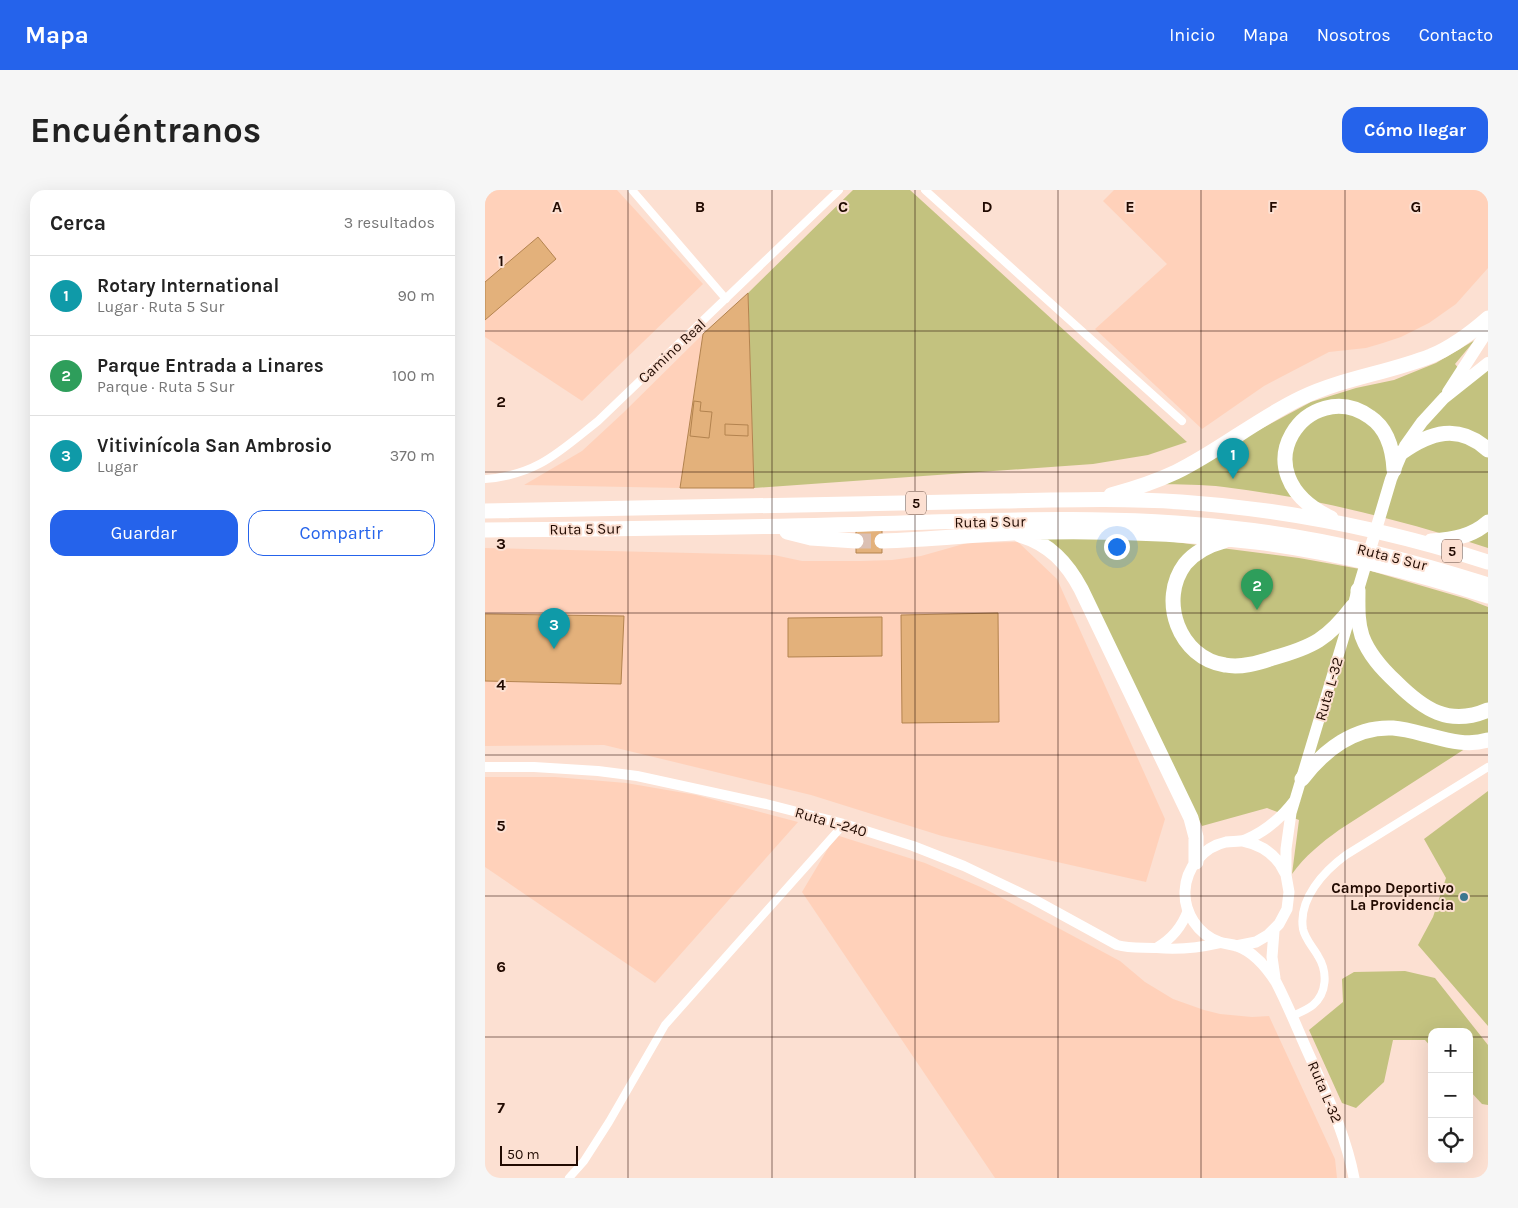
<!DOCTYPE html>
<html lang="es">
<meta charset="utf-8">
<style>
body{margin:0;font-family:Karla,sans-serif;background:#f6f6f6;color:#222}
.controls{position:absolute;right:15px;bottom:15px;display:grid;overflow:hidden;border-radius:10px;box-shadow:0 5px 20px #0002}
.controls button{width:45px;height:45px;display:grid;place-items:center;padding:0;border:0;border-bottom:1px solid #e0e0e0;background:#fff;color:#222;font:25px sans-serif}
.scale{position:absolute;left:15px;bottom:12px;width:78px;box-sizing:border-box;padding-left:5px;border:2px solid #210a01;border-top:0;font-size:14px;line-height:18px;white-space:nowrap;color:#210a01;-webkit-text-stroke:4px #fce0d2;paint-order:stroke}
.you{position:absolute;left:631px;top:356px;width:18px;height:18px;margin:-12px;border:4px solid #fff;border-radius:50%;background:#1a73e8;box-shadow:0 0 0 8px #1a73e833}
.badge{display:grid;place-items:center;width:32px;height:32px;border-radius:50%;background:#2563eb;color:#fff;font-size:16px;font-weight:700}
.pin{position:absolute;translate:-50% -41px;filter:drop-shadow(0 1px 2px #0008)}
.pin::after{content:'';position:absolute;top:26px;width:18px;height:15px;background:inherit;clip-path:polygon(0 0,100% 0,50% 100%)}
.list{margin:0;padding:0;list-style:none}
h2{display:flex;justify-content:space-between;align-items:center;height:65px;margin:0;padding:0 20px;font-size:21px}
h2 small{font-size:16px;font-weight:400;color:#767676}
.list li{display:grid;grid-template-columns:32px 1fr auto;gap:15px;align-items:center;box-sizing:border-box;height:80px;padding:0 20px;border-top:1px solid #e0e0e0}
.list b{display:block;font-size:19px;white-space:nowrap}
.list p{margin:0;font-size:16px;white-space:nowrap;color:#767676}
.list em{font-size:16px;font-style:normal;color:#767676}
.actions{display:flex;gap:10px;padding:15px 20px}
.actions a{flex:1;padding:11px 0;border:1px solid #2563eb;border-radius:15px;text-align:center;font-size:18px;color:#2563eb}
.actions .main{background:#2563eb;color:#fff}
.icon{flex:none;width:28px;height:28px;fill:none;stroke:currentColor;stroke-width:2;stroke-linecap:round;stroke-linejoin:round}
.map{position:relative;flex:none;width:1003px;height:988px;overflow:hidden;border-radius:15px}
header{display:flex;align-items:center;gap:30px;box-sizing:border-box;height:70px;padding:0 25px;background:#2563eb;color:#fff}
header strong{font-size:24px}
nav{display:flex;gap:28px;margin-inline-start:auto;font-size:18px}
.intro{display:flex;align-items:center;justify-content:space-between;box-sizing:border-box;height:120px;padding:0 30px}
h1{margin:0;font-size:35px}
.button{padding:12px 22px;border-radius:15px;background:#2563eb;color:#fff;font-size:18px;font-weight:700}
main{display:flex;gap:30px;padding:0 30px}
aside{flex:1;background:#fff;border-radius:15px;box-shadow:0 5px 20px #0002}
.map>svg:first-child{display:block}
.built{fill:#ffd1ba}
.green{fill:#c3c27f}
.building{fill:#e3b17b;stroke:#b3834f}
.lines{fill:none;stroke-linecap:round;stroke-linejoin:round}
.motorway-tunnel{stroke:#dbc0b3;stroke-width:15;stroke-dasharray:15 8;stroke-linecap:butt}
.minor{stroke:#fff;stroke-width:8}
.tertiary{stroke:#fff;stroke-width:10}
.secondary{stroke:#fff;stroke-width:11}
.primary{stroke:#fff;stroke-width:12}
.motorway{stroke:#fff;stroke-width:15}
.grid{fill:none;stroke:#210a01;stroke-width:1;stroke-opacity:0.55}
.poi-dot{fill:#3c768f;stroke:#fce0d2;stroke-width:2}
.labels{text-anchor:middle;stroke-width:4;stroke-linejoin:round;paint-order:stroke}
.shield{fill:#fce0d2;stroke:#634a40;stroke-width:1}
.shield-label{font-size:14px;font-weight:bold;fill:#210a01}
.street-label{font-size:15px;fill:#210a01;stroke:#fce0d2}
.poi-label{font-size:15px;font-weight:bold;fill:#210a01;stroke:#fce0d2;text-anchor:end}
.grid-label{font-size:16px;text-anchor:middle;font-weight:bold;fill:#210a01;stroke:#fce0d2;stroke-width:4;stroke-linejoin:round;paint-order:stroke}
</style>
<header>
<strong>Mapa</strong>
<nav><a>Inicio</a><a>Mapa</a><a>Nosotros</a><a>Contacto</a></nav>
</header>
<div class="intro"><h1>Encuéntranos</h1><a class="button">Cómo llegar</a></div>
<main>
<aside>
<h2>Cerca<small>3 resultados</small></h2>
<ul class="list">
<li><span class="badge" style="background:#0f9aa8">1</span><div><b>Rotary International</b><p>Lugar · Ruta 5 Sur</p></div><em>90 m</em></li>
<li><span class="badge" style="background:#2e9e5b">2</span><div><b>Parque Entrada a Linares</b><p>Parque · Ruta 5 Sur</p></div><em>100 m</em></li>
<li><span class="badge" style="background:#0f9aa8">3</span><div><b>Vitivinícola San Ambrosio</b><p>Lugar</p></div><em>370 m</em></li>
</ul>
<div class="actions"><a class="main">Guardar</a><a>Compartir</a></div>
</aside>
<div class="map">
<svg width="1003" height="988" viewBox="0 0 1003 988">
<rect width="100%" height="100%" fill="#fce0d2"/>
<!-- built -->
<path class="built" d="M0 0H132L218 94 97 211 0 147Z
M629 0H1003V78L971 114 944 133 916 147 898 153 881 158 844 162 779 196 717 239 610 139 682 74 618 11Z
M218 144 195 298 39 295 97 261 138 223Z
M533 352 572 389 680 629 661 692 457 646 326 605 119 555 0 556V358L289 365 317 371H376L407 370 436 366 482 353Z
M0 587H70L141 593 211 605 313 632 170 793 0 677Z
M351 645 440 673 500 699 635 771 660 792 688 809 719 820 735 824 767 827 784 826 850 969 852 988H510L317 702Z"/>
<!-- green -->
<path class="green" d="M368 0H425L702 252 663 265 608 274 269 298 263 103Z
M990 150 970 174 986 193 1003 177V358C917 330 829 308 739 297 717 294 695 295 674 294L826 212 871 198 909 190 951 173Z
M554 347 666 349 814 368 886 381 982 409 1003 417V544L854 640C836 653 820 666 807 684L814 630 782 618 717 636 601 397Z
M1003 601V836L933 755 948 727 961 688 939 649Z
M920 781 950 788 1003 855V915L997 914 984 900V842H947V858L940 850H908L899 892 871 918 857 913 824 840 858 812 857 789 869 782Z"/>
<!-- building -->
<path class="building" d="M53 47 71 69 0 130V92Z
M263 103 269 298H195L218 144Z
M209 211 216 212 215 221 227 222 224 248 205 246Z
M240 234 263 235V246L240 245Z
M371 340H397V363H371Z
M513 423 514 532 417 533 416 425Z
M0 424 139 426 136 494 0 491Z
M397 427V466L303 467V428Z"/>
<g class="lines">
<!-- motorway-tunnel -->
<path class="motorway-tunnel" d="M371 351H397"/>
<!-- minor -->
<path class="minor" d="M147 0 241 109
M440 0 697 231
M0 289C52 285 74 262 113 231L354 0
M807 826C814 823 822 820 828 815 842 803 843 782 833 766 828 757 820 749 818 739 813 709 839 681 861 665L1003 577
M84 988 99 971 124 932 180 835 359 634"/>
<!-- tertiary -->
<path class="tertiary" d="M0 577H49L113 581 152 586 281 614 359 634 428 656 479 676 548 709 632 755C646 759 658 757 672 758 693 760 713 758 735 753
M671 758C687 749 697 737 703 720"/>
<!-- secondary -->
<path class="secondary" d="M810 610C797 627 780 642 760 650 754 652 747 651 741 652 718 657 701 678 700 701 699 723 713 744 734 752 740 754 746 754 752 756 769 762 782 778 791 792 804 817 814 843 826 869 843 908 861 946 869 988
M758 651C777 655 792 665 800 683
M789 741 787 767 790 788
M751 756 771 752 783 745 794 734 802 719 804 702 801 685V659L806 623 867 420"/>
<!-- primary -->
<path class="primary" d="M963 202 1003 140
M870 410 906 289 920 256 937 232 959 208 1003 173"/>
<!-- motorway -->
<path class="motorway" d="M916 263C945 242 974 233 1003 260
M626 305C648 299 670 292 691 282 734 261 772 229 816 208 858 188 903 183 946 166 967 157 986 143 1003 128
M0 321 518 311C577 310 637 308 696 312 800 319 903 340 1003 372
M846 328C750 282 825 184 885 227 903 239 908 260 909 280
M0 340C115 339 230 338 345 335 477 332 615 323 746 338 834 347 919 368 1003 395
M302 342 326 348 371 351
M535 345C565 354 582 373 596 399L706 628 711 647V672
M397 351C452 350 507 342 563 342 632 341 702 344 771 352 850 362 928 382 1003 406
M739 351C724 355 710 362 700 374 673 410 694 468 740 475 756 478 773 473 788 468 828 457 843 449 868 416
M946 351C968 349 986 347 1003 332
M873 400C873 416 872 431 877 446 884 465 897 479 911 492 938 519 964 537 1003 520
M817 589C839 560 870 536 908 538 921 539 934 543 946 546 965 551 984 556 1003 550"/>
</g>
<!-- grid -->
<path class="grid" d="M143 0V988M287 0V988M430 0V988M573 0V988M716 0V988M860 0V988M0 141H1003M0 282H1003M0 423H1003M0 565H1003M0 706H1003M0 847H947M984 847H1003"/>
<!-- markers -->
<circle class="poi-dot" cx="979" cy="707" r="5"/>
<g class="labels">
<!-- shield labels -->
<g class="shield">
<rect x="421" y="301.5" width="20" height="23" rx="4"/>
<rect x="957" y="349.5" width="20" height="23" rx="4"/>
</g>
<g class="shield-label">
<text x="431" y="318">5</text>
<text x="967" y="366">5</text>
</g>
<!-- street labels -->
<g class="street-label">
<text transform="translate(187 161) rotate(-43)" y="5">Camino Real</text>
<text transform="translate(505 332) rotate(-1)" y="5">Ruta 5 Sur</text>
<text transform="translate(100 339) rotate(-1)" y="5">Ruta 5 Sur</text>
<text transform="translate(907 367) rotate(14)" y="5">Ruta 5 Sur</text>
<text transform="translate(844 499) rotate(-74)" y="5">Ruta L-32</text>
<text transform="translate(346 632) rotate(16)" y="5">Ruta L-240</text>
<text transform="translate(840 902) rotate(67)" y="5">Ruta L-32</text>
</g>
<!-- poi labels -->
<g class="poi-label">
<text x="969" y="703">Campo Deportivo<tspan x="969" dy="17">La Providencia</tspan></text>
</g>
</g>
<g class="grid-label">
<text x="72" y="22">A</text>
<text x="215" y="22">B</text>
<text x="358" y="22">C</text>
<text x="502" y="22">D</text>
<text x="645" y="22">E</text>
<text x="788" y="22">F</text>
<text x="931" y="22">G</text>
<text x="16" y="76">1</text>
<text x="16" y="217">2</text>
<text x="16" y="359">3</text>
<text x="16" y="500">4</text>
<text x="16" y="641">5</text>
<text x="16" y="782">6</text>
<text x="16" y="923">7</text>
</g>
</svg>
<div class="controls">
<button>+</button>
<button>−</button>
<button><svg class="icon" aria-label="locate" viewBox="0 0 24 24"><circle cx="12" cy="12" r="6"/><path d="M12 2v4M12 18v4M2 12h4M18 12h4"/></svg></button>
</div>
<div class="scale">50 m</div>
<div class="you"></div>
<div class="pin badge" style="left:748px;top:289px;background:#0f9aa8">1</div>
<div class="pin badge" style="left:772px;top:420px;background:#2e9e5b">2</div>
<div class="pin badge" style="left:69px;top:459px;background:#0f9aa8">3</div>
</div>
</main>
